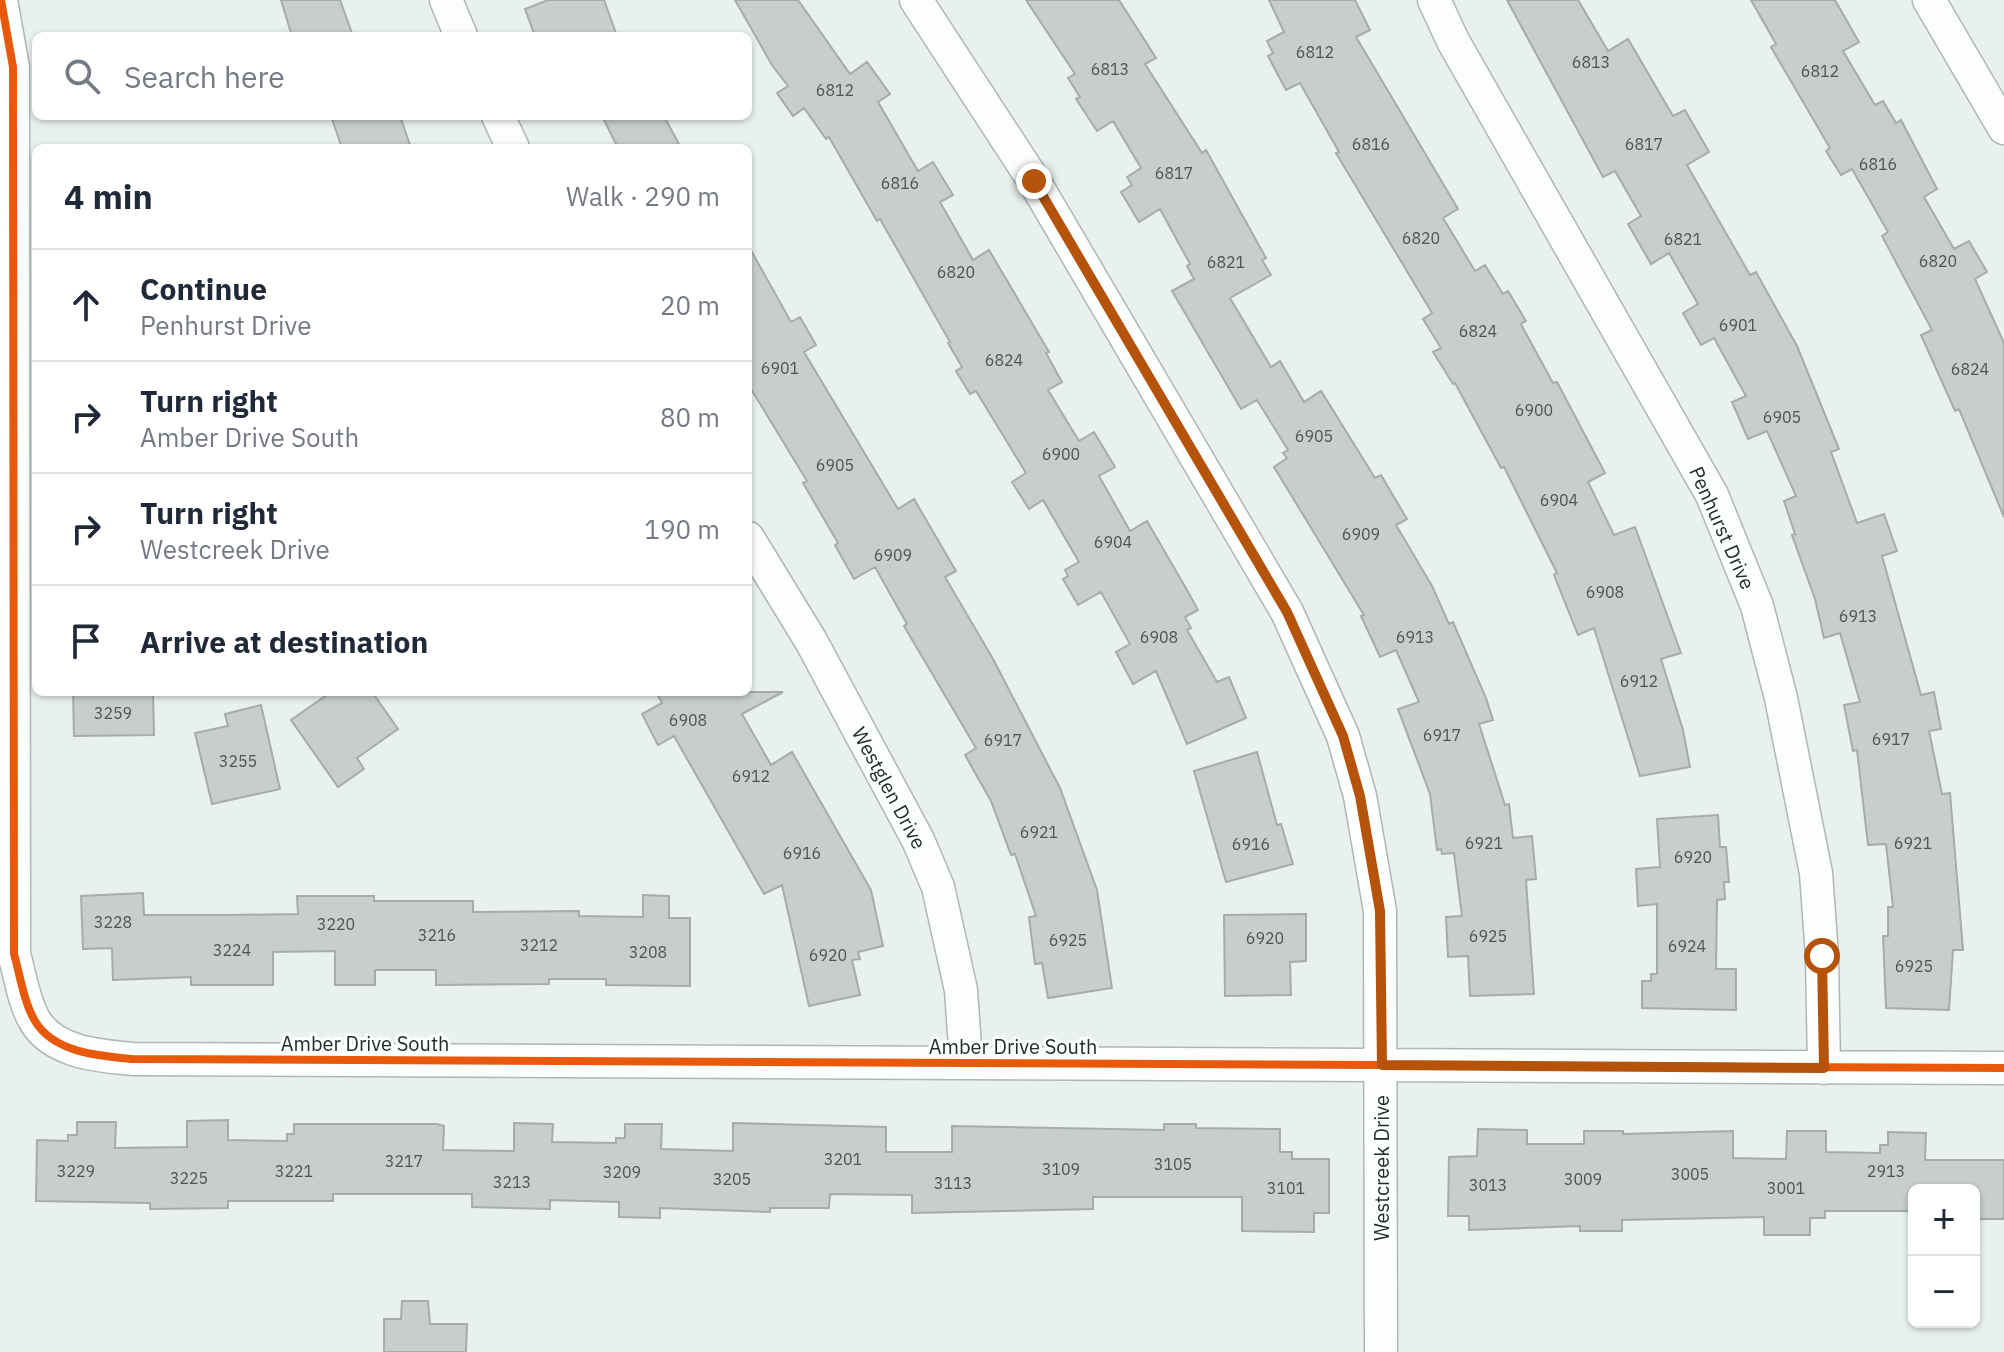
<!DOCTYPE html>
<meta charset="utf-8">
<style>
body{margin:0;font-family:"IBM Plex Sans",sans-serif;background:#f6f6f7;color:#1f2937}
.controls{position:absolute;right:24px;bottom:24px;display:grid;overflow:hidden;border-radius:12px;box-shadow:0 2px 6px #0004}
.controls button{width:72px;height:72px;display:grid;place-items:center;padding:0;border:0;border-bottom:2px solid #e0e1e3;background:#fff;color:#1f2937;font:40px sans-serif}
.stop{position:absolute;width:24px;height:24px;margin:-18px;border:6px solid #b45309;border-radius:50%;background:#fff}
.stop.end{background:#b45309;border-color:#fff;box-shadow:0 2px 8px #0008}
.list{margin:0;padding:0;list-style:none}
h2{display:flex;justify-content:space-between;align-items:center;height:104px;margin:0;padding:0 32px;font-size:34px}
h2 small{font-size:26px;font-weight:400;color:#747a83}
.list li{display:grid;grid-template-columns:52px 1fr auto;gap:24px;align-items:center;box-sizing:border-box;height:112px;padding:0 32px;border-top:2px solid #e0e1e3}
.list b{display:block;font-size:30px;white-space:nowrap}
.list p{margin:0;font-size:26px;white-space:nowrap;color:#747a83}
.list em{font-size:26px;font-style:normal;color:#747a83}
.icon{flex:none;width:44px;height:44px;fill:none;stroke:currentColor;stroke-width:2;stroke-linecap:round;stroke-linejoin:round}
.map{position:relative;flex:none;width:2004px;height:1352px;overflow:hidden}
.search{position:absolute;background:#fff;box-shadow:0 2px 6px #0004;left:32px;top:32px;width:720px;height:88px;display:flex;align-items:center;gap:20px;box-sizing:border-box;padding:0 28px;border-radius:12px;color:#747a83;font-size:30px}
.panel{position:absolute;background:#fff;box-shadow:0 2px 6px #0004;left:32px;top:144px;width:720px;height:552px;border-radius:12px}
.map>svg:first-child{display:block}
.building{fill:#c7cecc;stroke:#a5acab;stroke-width:2}
.lines{fill:none;stroke-linecap:round;stroke-linejoin:round}
.street-casing{stroke:#afb7b5;stroke-width:35}
.street{stroke:#fcfdfd;stroke-width:32}
.cycleway-casing{stroke:#fbfffe;stroke-width:13}
.cycleway{stroke:#e8590c;stroke-width:8}
.route{stroke:#b45309;stroke-width:10}
.labels{text-anchor:middle;stroke-width:6;stroke-linejoin:round;paint-order:stroke}
.number-label{font-size:16px;fill:#4e5452}
.street-label{font-size:20px;fill:#252b29;stroke:#fbfffe}
</style>
<div class="map">
<svg width="2004" height="1352" viewBox="0 0 2004 1352">
<rect width="100%" height="100%" fill="#e8f1ef"/>
<!-- building -->
<path class="building" d="M281 0H340L353 36H292Z
M548 0H604L617 36H535L525 9Z
M735 0H798L850 74 867 62 890 94 878 102 918 171 933 162 953 195 940 202 973 260 989 250 1049 352 1046 353 1062 382 1048 390 1079 441 1094 432 1115 467 1099 476 1130 531 1147 521 1187 590 1198 610 1185 617 1191 628 1187 630 1217 682 1229 677 1246 718 1187 744 1156 671 1133 684 1116 652 1130 644 1101 592 1078 605 1063 579 1068 576 1065 570 1079 562 1043 500 1029 509 1012 482 1026 473 976 391 970 394 956 371 962 367 948 343 950 342 880 219 877 221 829 137 826 139 804 108 793 116 777 93 788 86 772 65Z
M1026 0H1119L1156 58 1145 64 1202 153 1206 150 1266 258 1262 260 1271 275 1230 298 1271 367 1280 361 1304 402 1321 391 1375 478 1381 475 1407 519 1396 525 1432 586 1449 624 1453 622 1486 698 1493 720 1479 724 1505 805 1509 804 1513 838 1532 836 1536 879 1526 880 1534 994 1470 996 1468 956 1448 957 1446 917 1462 916 1454 853 1442 854 1441 849 1437 850 1430 794 1398 709 1419 702 1396 650 1380 657 1361 616 1364 615 1274 467 1287 458 1283 453 1288 450 1257 400 1241 409 1172 291 1194 279 1187 266 1190 264 1160 209 1139 222 1121 192 1132 185 1127 177 1141 168 1113 121 1097 131 1076 99 1080 97 1068 78 1075 74Z
M1269 0H1355L1370 30 1356 37 1458 209 1443 218 1475 271 1485 265 1503 294 1508 291 1526 321 1521 324 1529 339 1553 383 1557 382 1605 473 1588 482 1614 535 1635 527 1681 653 1661 659 1683 730 1690 767 1640 776 1594 628 1578 635 1554 575 1557 573 1504 467 1501 468 1455 383 1453 384 1433 352 1441 348 1423 319 1432 313 1336 153 1339 152 1300 83 1286 90 1268 56 1273 53 1267 41 1284 32Z
M1507 0H1578L1608 51 1628 39 1673 116 1685 110 1709 152 1687 165 1750 275 1756 272 1797 346 1839 449 1831 452 1857 523 1884 514 1897 551 1882 556 1921 695 1934 692 1941 729 1929 731 1942 794 1950 793 1963 950H1953L1949 1010 1886 1008 1883 936H1888V907H1893L1886 844 1868 845 1857 750 1853 751 1844 705 1860 702 1840 633 1824 638 1815 599 1792 535 1795 534 1784 501 1796 496 1767 431 1748 439 1732 402 1746 396 1714 338 1701 345 1683 313 1698 304 1669 253 1651 264 1628 224 1641 216 1615 171 1603 177Z
M1751 0H1835L1859 42 1843 51 1875 105 1883 101 1896 123 1901 120 1937 189 1924 197 1954 249 1969 241 1987 272 1975 279 2004 343V517L1959 409 1955 411 1921 335 1932 330 1882 236 1888 232 1852 169 1841 175 1826 151 1830 148 1771 47 1776 44Z
M331 116H400L411 148H342Z
M602 116H664L681 148H618Z
M748 245 791 322 800 317 816 345 804 352 898 509 914 499 956 571 945 577 993 659 1060 788 1097 890 1112 988 1048 998 1042 963 1035 964 1029 917 1036 916 1015 854 1011 855 991 801 965 755 976 748 904 626 907 624 875 567 854 579 835 545 838 543 803 483 807 481 748 384Z
M73 692H153L154 735 74 736Z
M331 692H372L398 729 357 758 364 769 338 787 291 720Z
M656 692H783L742 714 771 765 792 752 871 890 883 946 858 952 860 959 852 960 860 995 809 1006 782 885 764 894 674 736 658 745 642 714 662 703Z
M261 705 280 789 212 804 195 733 228 726 225 714Z
M1257 752 1277 825 1281 824 1293 864 1226 882 1194 771Z
M1718 815 1720 847H1726L1729 882H1724L1725 899 1717 900 1716 969H1736V1010L1642 1008V981H1651V974H1657V904L1638 906 1636 869 1660 867 1657 819Z
M143 893 144 915H229L298 914 297 896H374V901H473V912L579 911V916L643 917V895L669 896V918H690V986L606 985V979H549V984L436 985V970H375V985H335V951L273 952V985H191V977L113 980 112 948 83 949 81 896Z
M1306 914V961L1290 962 1291 995 1225 996 1224 915Z
M228 1120V1140L287 1141V1134H294V1124H437L444 1126 443 1150 514 1151V1123L553 1124 552 1142 616 1143V1138H625V1124H662L661 1149 733 1151V1123L886 1127V1152H952V1126L1164 1130V1124H1196V1128L1280 1129V1152H1292V1159H1329V1213H1314V1232L1242 1231V1197H1093V1209L912 1213V1195L830 1194 829 1208H770V1212L660 1208V1218L619 1217V1202L550 1200V1209L472 1207V1194H333V1201H228V1208L150 1209V1203L36 1201 37 1140 68 1141V1135H77V1122H116L115 1148 187 1147V1121Z
M1478 1129 1527 1130V1144H1584V1131H1623V1134L1733 1131V1158L1786 1159 1787 1131H1826V1152L1880 1153V1145H1888V1132L1926 1133 1925 1160H2004V1219H1974V1190H1914V1211H1825V1218H1810V1235H1764V1217L1622 1220V1231H1580V1226L1469 1230V1216H1448L1449 1157 1477 1156Z
M402 1301H428L430 1324H467L466 1352H384V1319H401Z"/>
<g class="lines">
<defs>
<path id="street" d="M1 0 13 67 14 954C20 975 24 1003 35 1021 54 1053 100 1056 133 1059L2004 1068
M446 0 461 36
M916 0 1034 181 1287 612 1343 736 1360 796 1380 911 1381 1352
M1434 0 1453 41 1712 495 1757 606 1781 698 1816 873 1822 956 1824 1068
M1929 0 2004 128
M498 116 513 148
M748 538 811 641 918 840 938 887 961 990 966 1062"/>
</defs>
<!-- street casing -->
<use href="#street" class="street-casing"/>
<!-- street -->
<use href="#street" class="street"/>
<defs>
<path id="cycleway" d="M1 0 13 67 14 954C20 975 24 1003 35 1021 54 1053 100 1056 133 1059L2004 1068"/>
</defs>
<!-- cycleway casing -->
<use href="#cycleway" class="cycleway-casing"/>
<!-- cycleway -->
<use href="#cycleway" class="cycleway"/>
</g>
<g class="lines">
<!-- route -->
<path class="route" d="M1034 181 1287 612 1343 736 1360 796 1380 911 1382 1065 1824 1068 1822 956"/>
</g>
<g class="labels">
<!-- number labels -->
<g class="number-label">
<text x="1315" y="58">6812</text>
<text x="1591" y="68">6813</text>
<text x="1110" y="75">6813</text>
<text x="1820" y="77">6812</text>
<text x="835" y="96">6812</text>
<text x="1371" y="150">6816</text>
<text x="1644" y="150">6817</text>
<text x="1878" y="170">6816</text>
<text x="1174" y="179">6817</text>
<text x="900" y="189">6816</text>
<text x="1421" y="244">6820</text>
<text x="1683" y="245">6821</text>
<text x="1938" y="267">6820</text>
<text x="1226" y="268">6821</text>
<text x="956" y="278">6820</text>
<text x="1738" y="331">6901</text>
<text x="1478" y="337">6824</text>
<text x="1004" y="366">6824</text>
<text x="780" y="374">6901</text>
<text x="1970" y="375">6824</text>
<text x="1534" y="416">6900</text>
<text x="1782" y="423">6905</text>
<text x="1314" y="442">6905</text>
<text x="1061" y="460">6900</text>
<text x="835" y="471">6905</text>
<text x="1559" y="506">6904</text>
<text x="1361" y="540">6909</text>
<text x="1113" y="548">6904</text>
<text x="893" y="561">6909</text>
<text x="1605" y="598">6908</text>
<text x="1858" y="622">6913</text>
<text x="1159" y="643">6908</text>
<text x="1415" y="643">6913</text>
<text x="1639" y="687">6912</text>
<text x="113" y="719">3259</text>
<text x="688" y="726">6908</text>
<text x="1442" y="741">6917</text>
<text x="1891" y="745">6917</text>
<text x="1003" y="746">6917</text>
<text x="238" y="767">3255</text>
<text x="751" y="782">6912</text>
<text x="1039" y="838">6921</text>
<text x="1484" y="849">6921</text>
<text x="1913" y="849">6921</text>
<text x="1251" y="850">6916</text>
<text x="802" y="859">6916</text>
<text x="1693" y="863">6920</text>
<text x="113" y="928">3228</text>
<text x="336" y="930">3220</text>
<text x="437" y="941">3216</text>
<text x="1488" y="942">6925</text>
<text x="1265" y="944">6920</text>
<text x="1068" y="946">6925</text>
<text x="539" y="951">3212</text>
<text x="1687" y="952">6924</text>
<text x="232" y="956">3224</text>
<text x="648" y="958">3208</text>
<text x="828" y="961">6920</text>
<text x="1914" y="972">6925</text>
<text x="843" y="1165">3201</text>
<text x="404" y="1167">3217</text>
<text x="1173" y="1170">3105</text>
<text x="1061" y="1175">3109</text>
<text x="76" y="1177">3229</text>
<text x="294" y="1177">3221</text>
<text x="1886" y="1177">2913</text>
<text x="622" y="1178">3209</text>
<text x="1690" y="1180">3005</text>
<text x="189" y="1184">3225</text>
<text x="732" y="1185">3205</text>
<text x="1583" y="1185">3009</text>
<text x="512" y="1188">3213</text>
<text x="953" y="1189">3113</text>
<text x="1488" y="1191">3013</text>
<text x="1286" y="1194">3101</text>
<text x="1786" y="1194">3001</text>
</g>
<!-- street labels -->
<g class="street-label">
<text transform="translate(1722 528) rotate(66)" y="7">Penhurst Drive</text>
<text transform="translate(889 788) rotate(62)" y="7">Westglen Drive</text>
<text x="365" y="1051">Amber Drive South</text>
<text x="1013" y="1054">Amber Drive South</text>
<text transform="translate(1382 1168) rotate(-90)" y="7">Westcreek Drive</text>
</g>
</g>
</svg>
<div class="controls">
<button>+</button>
<button>−</button>
</div>
<div class="stop" style="left:1822px;top:956px"></div>
<div class="stop end" style="left:1034px;top:181px"></div>
<div class="search"><svg class="icon" aria-label="search" viewBox="0 0 24 24"><circle cx="10" cy="10" r="6"/><path d="M15 15l6 6"/></svg>Search here</div>
<section class="panel">
<h2>4 min<small>Walk · 290 m</small></h2>
<ul class="list">
<li><svg class="icon" aria-label="ahead" viewBox="0 0 24 24"><path d="M12 20V5M6 11l6-6 6 6"/></svg><div><b>Continue</b><p>Penhurst Drive</p></div><em>20 m</em></li>
<li><svg class="icon" aria-label="right" viewBox="0 0 24 24"><path d="M7 20v-9h11M14 6l5 5-5 5"/></svg><div><b>Turn right</b><p>Amber Drive South</p></div><em>80 m</em></li>
<li><svg class="icon" aria-label="right" viewBox="0 0 24 24"><path d="M7 20v-9h11M14 6l5 5-5 5"/></svg><div><b>Turn right</b><p>Westcreek Drive</p></div><em>190 m</em></li>
<li><svg class="icon" aria-label="arrive" viewBox="0 0 24 24"><path d="M6 21V4h12l-3 4 3 4H6"/></svg><div><b>Arrive at destination</b></div></li>
</ul>
</section>
</div>
